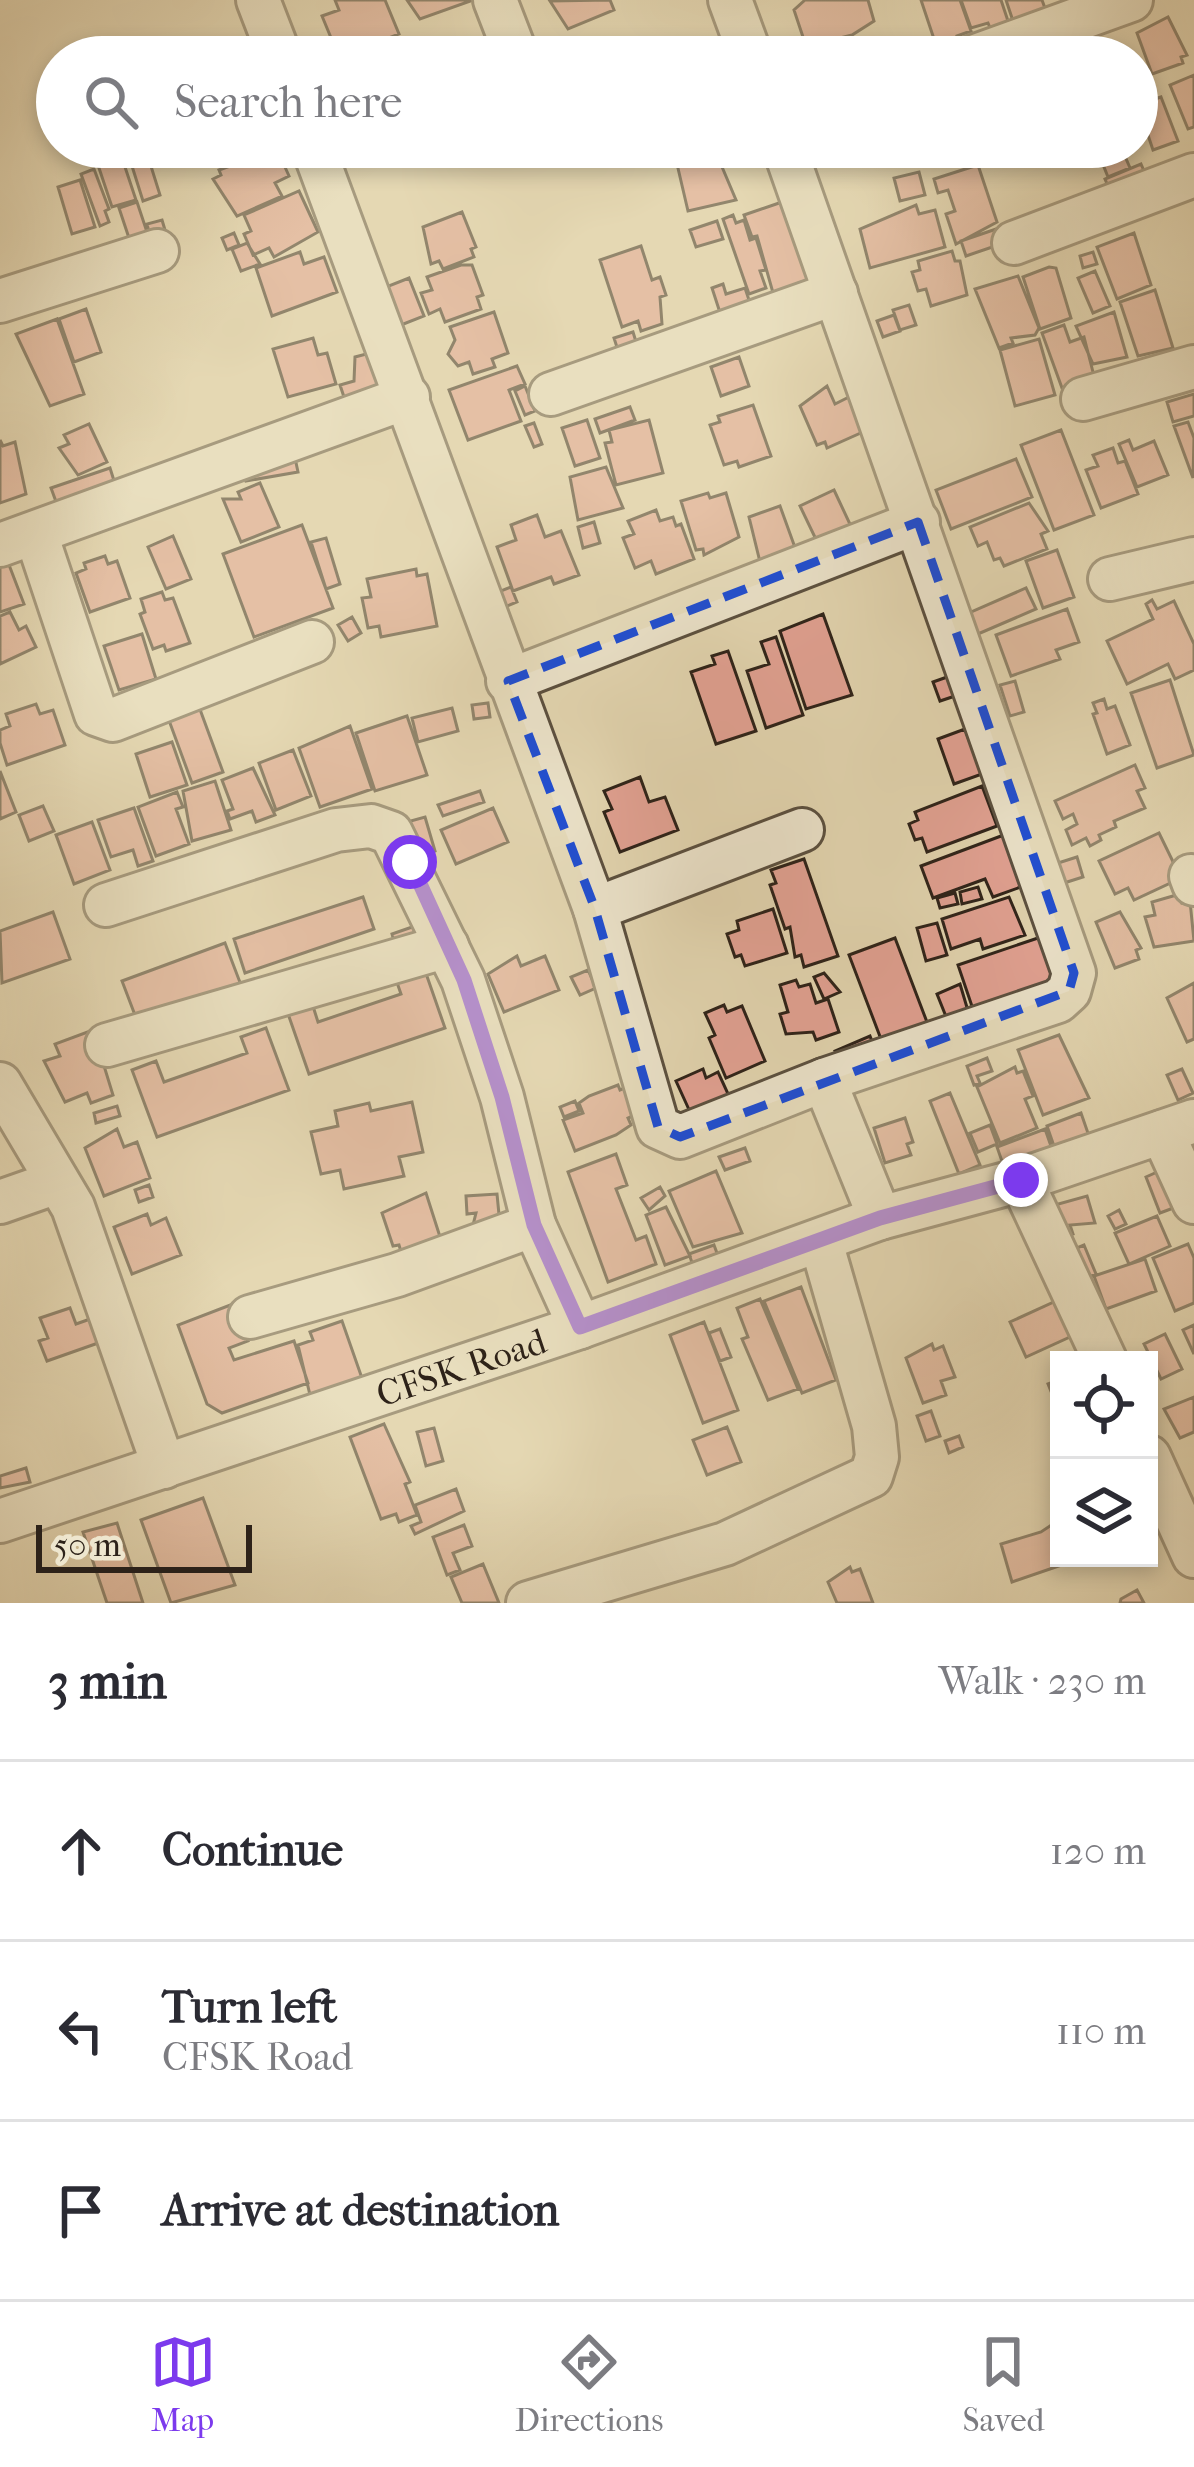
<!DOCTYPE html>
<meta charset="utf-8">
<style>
body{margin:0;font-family:"IM FELL French Canon",serif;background:#f2f2f3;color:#2b2b33}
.controls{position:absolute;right:36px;bottom:36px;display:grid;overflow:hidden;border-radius:0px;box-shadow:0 6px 18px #0003}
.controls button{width:108px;height:108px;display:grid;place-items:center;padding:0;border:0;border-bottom:3px solid #e1e1e2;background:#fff;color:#2b2b33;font:60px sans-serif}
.scale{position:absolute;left:36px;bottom:30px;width:216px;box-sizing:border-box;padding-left:12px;border:6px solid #2d2219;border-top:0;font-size:33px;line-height:42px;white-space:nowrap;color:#2d2219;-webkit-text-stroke:9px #eee6ce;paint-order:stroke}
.stop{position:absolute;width:36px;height:36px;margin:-27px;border:9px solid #7c3aed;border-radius:50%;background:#fff}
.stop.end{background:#7c3aed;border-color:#fff;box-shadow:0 3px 12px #0008}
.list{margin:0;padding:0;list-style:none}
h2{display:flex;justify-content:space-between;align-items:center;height:156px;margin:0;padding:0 48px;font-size:51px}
h2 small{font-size:39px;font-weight:400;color:#7c7c81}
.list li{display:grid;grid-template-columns:78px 1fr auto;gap:36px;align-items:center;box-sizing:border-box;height:180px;padding:0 48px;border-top:3px solid #e1e1e2}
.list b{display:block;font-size:45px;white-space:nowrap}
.list p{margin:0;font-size:39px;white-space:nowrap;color:#7c7c81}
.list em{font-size:39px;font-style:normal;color:#7c7c81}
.icon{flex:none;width:66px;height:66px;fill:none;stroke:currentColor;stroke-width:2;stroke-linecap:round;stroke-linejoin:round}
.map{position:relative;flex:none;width:1194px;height:1603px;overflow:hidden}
.search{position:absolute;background:#fff;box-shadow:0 6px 18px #0003;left:36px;right:36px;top:36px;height:132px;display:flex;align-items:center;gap:30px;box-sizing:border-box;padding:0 42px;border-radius:66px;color:#7c7c81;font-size:45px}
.sheet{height:696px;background:#fff}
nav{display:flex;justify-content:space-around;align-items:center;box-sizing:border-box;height:168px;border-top:3px solid #e1e1e2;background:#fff;font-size:33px;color:#7c7c81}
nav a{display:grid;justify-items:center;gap:6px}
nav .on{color:#7c3aed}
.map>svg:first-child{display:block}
.building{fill:#e4a395;stroke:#2d2219;stroke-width:3}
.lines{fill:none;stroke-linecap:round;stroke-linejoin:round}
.minor-casing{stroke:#5b5040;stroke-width:48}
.minor{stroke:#eee6ce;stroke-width:42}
.route{stroke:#7c3aed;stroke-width:15}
.marked{fill:none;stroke:#1d4ed8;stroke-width:9;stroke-dasharray:24 15;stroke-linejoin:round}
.labels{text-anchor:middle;stroke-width:9;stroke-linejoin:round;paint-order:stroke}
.street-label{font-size:36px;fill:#2d2219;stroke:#eee6ce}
</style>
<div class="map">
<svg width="1194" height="1603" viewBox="0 0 1194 1603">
<rect width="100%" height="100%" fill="#e5d8b3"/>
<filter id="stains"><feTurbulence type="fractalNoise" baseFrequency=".00167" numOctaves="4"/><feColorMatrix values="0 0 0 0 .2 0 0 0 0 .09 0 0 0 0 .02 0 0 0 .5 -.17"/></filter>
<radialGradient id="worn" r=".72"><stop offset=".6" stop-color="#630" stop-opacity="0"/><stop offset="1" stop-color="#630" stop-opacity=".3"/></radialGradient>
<!-- building -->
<path class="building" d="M335 0H385L399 34 354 52 348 39 334 45 322 16 339 10Z
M407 0H473L420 19Z
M610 0 614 10 568 29 550 1Z
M805 0H868L874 21 852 35 812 45 805 43 794 10Z
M921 0H960L971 31 957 36 962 53 940 57Z
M961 0H1001L1009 24 991 30 988 23 971 28Z
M1006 0H1042L1050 22 1017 33Z
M1168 17 1187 55 1181 57 1183 63 1152 74 1137 33Z
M400 46 413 57 376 55Z
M1194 75V127L1188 129 1170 85Z
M1161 97 1178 141 1153 150 1148 135 1137 140V105Z
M126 147H145L160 195 143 201Z
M935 147H977L978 151 942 165Z
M1096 147H1121L1130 168 1108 177Z
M714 148 736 200 688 211 677 164Z
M121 155 136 200 112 207 97 162Z
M258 156 262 165 280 156 289 176 275 183 282 196 237 216 213 179 221 175 219 170Z
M1141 164 1151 187 1113 198 1105 179Z
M978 165 997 222 956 244 946 214 955 211 948 190 938 193 934 179Z
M94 169 109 209 105 211 109 222 100 226 81 174Z
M919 172 925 195 900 201 894 178Z
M80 180 95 227 72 234 58 187Z
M299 191 318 232 274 257 269 248 253 255 244 234 251 231 244 215Z
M785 201 813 278 799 283 804 298 777 307 757 236 752 237 744 215Z
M137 202 149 238 131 244 119 208Z
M916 205 919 214 935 210 945 247 870 268 860 229Z
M462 212 476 247 471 249 474 257 443 269 439 261 431 264 423 227Z
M733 215 736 223 744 220 750 240 756 238 766 270 760 271 766 288 749 294 723 219Z
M162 220 168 240 152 244 147 224Z
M717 221 723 239 696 247 690 230Z
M1005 226 1010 241 966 256 961 241Z
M234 233 239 245 227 250 222 238Z
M1134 233 1151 285 1117 299 1097 247Z
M247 243 260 264 241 271 232 249Z
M641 246 652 280 660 277 666 295 660 297 662 324 641 331 638 321 622 327 600 260Z
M952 251 955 261H960L967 295 931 306 926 289 918 291 912 272 920 270 918 261Z
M300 252 304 264 324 257 337 292 272 316 256 268Z
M1093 252 1097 264 1083 268 1080 256Z
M461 265H472L483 295 477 297 481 309 445 322 440 309 429 314 421 293 432 290 427 277Z
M1049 267 1056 268 1071 318 1040 329 1023 277Z
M1095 271 1110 306 1093 313 1078 278Z
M1018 276 1039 328 1035 335 1011 338 1013 343 999 348 975 289Z
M409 278 424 316 401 325 386 287Z
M723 284 726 294 745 288 755 318 725 328 712 288Z
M1155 290 1173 348 1138 356 1120 302Z
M909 305 916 325 900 330 893 310Z
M86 309 101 352 74 362 59 319Z
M494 312 508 353 492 359 495 367 473 374 469 362 458 366 448 354 455 340 450 327Z
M1114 312 1127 357 1093 364 1076 326Z
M894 315 900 331 883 337 877 321Z
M57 319 84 394 50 406 16 334Z
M1064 325 1070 342 1084 337 1094 376 1062 388 1042 333Z
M633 332 641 358 622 363 614 338Z
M313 338 318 355 327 353 336 384 288 397 273 349Z
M1039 339 1055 395 1015 406 1000 350Z
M370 353 381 388 345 400 340 385 354 381 355 357Z
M739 357 749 386 721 396 711 367Z
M517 366 525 384 509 390 521 421 468 440 449 390Z
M525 386 535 411 525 415 515 391Z
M827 386 835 404 849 397 865 431 827 448 825 442 817 445 800 406Z
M1194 394V416L1173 422 1167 402Z
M753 405 771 456 739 467 737 461 724 465 710 425 720 422 718 416Z
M630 407 635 420 600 433 595 419Z
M587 420 600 458 575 466 562 428Z
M649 420 663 473 616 485 605 443 612 442 609 430Z
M1188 422 1194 438 1193 478 1174 426Z
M534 423 542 444 534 447 525 426Z
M89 424 107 462 78 475 59 448 69 444 64 435Z
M1061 430 1094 515 1054 530 1021 445Z
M0 440 3 446 15 442 26 494 0 503Z
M1129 440 1133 450 1154 441 1168 475 1137 487 1119 444Z
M1113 448 1118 463 1125 461 1138 494 1101 508 1086 470 1098 466 1093 455Z
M295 458 298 472 246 481 243 466Z
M1016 459 1032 497 951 529 936 490Z
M606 467 623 508 578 520 570 477Z
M110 468 116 487 58 507 51 488Z
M260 483 279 527 241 542 223 499H241L238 492Z
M834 490 856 537 822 552 800 506Z
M708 493 710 498 726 493 739 537 704 555 703 549 696 550 681 501Z
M1029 503 1048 531 1041 534 1047 549 1004 566 1000 558 994 560 987 542 978 546 970 527Z
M780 506 797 553 761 566 749 517Z
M656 510 660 521 673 517 676 526 681 524 694 559 656 574 651 561 635 568 623 538 634 534 628 521Z
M537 515 545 537 561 531 579 575 554 584 551 577 513 591 497 547 516 540 511 525Z
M594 522 600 543 583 548 578 527Z
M302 525 333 608 254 637 223 554Z
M173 536 191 579 166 589 148 547Z
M326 538 340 584 326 589 311 542Z
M1057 550 1074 597 1043 608 1026 561Z
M105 556 108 564 117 561 130 598 90 612 76 573 86 569 84 563Z
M6 557 24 604 0 612V559Z
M416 569 417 576 427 574 437 626 381 637 379 626 368 628 362 598 371 597 367 579Z
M511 587 517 602 500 609 493 594Z
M1026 588 1036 609 971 637 969 613Z
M162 592 165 600 173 598 190 643 166 651 164 645 153 649 140 614 145 612 141 599Z
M1152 600 1157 609 1174 601 1194 644V670L1175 679 1168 664 1127 684 1107 641 1153 619 1146 604Z
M1067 609 1079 642 1056 650 1060 659 1011 676 996 635Z
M10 612 19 630 26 626 36 647 0 664V616Z
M823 614 852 695 806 709 780 631Z
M352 617 361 633 348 641 338 625Z
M142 634 156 679 119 690 104 646Z
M776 637 803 715 766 728 747 671 769 664 761 642Z
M728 651 756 731 716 744 691 672 715 664 712 656Z
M950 676 958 695 940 701 933 682Z
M1170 680 1194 755 1157 768 1131 693Z
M1015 681 1024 712 1010 716 1000 685Z
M1104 699 1107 709 1115 706 1130 745 1107 754 1093 714 1097 713 1093 703Z
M488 703 490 717 474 719 472 705Z
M36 704 40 714 53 710 65 745 7 765 0 743V730L10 726 6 714Z
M198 704 223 772 192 783 167 715Z
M452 708 458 731 418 742 412 718Z
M407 716 427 775 375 791 356 733Z
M350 726 372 789 320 807 299 748Z
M965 729 969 740 977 737 982 774 954 784 938 739Z
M172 742 187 785 150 797 136 754Z
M293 750 311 796 276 810 259 763Z
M1135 765 1145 788 1137 791 1145 808 1114 821 1116 827 1099 835 1101 840 1090 846 1086 838 1072 845 1066 830 1077 824 1073 814 1063 819 1055 801Z
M253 768 275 815 256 822 252 811 230 819 227 811 233 809 222 780Z
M0 771 16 812 0 819Z
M640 777 649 802 665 797 678 830 620 852 604 812 612 809 604 791Z
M215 781 231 830 192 841 183 791Z
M982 786 997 826 927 852 922 838 915 840 909 824 918 820 915 812Z
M480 791 484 802 443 816 438 805Z
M177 792 183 807 176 809 189 844 156 856 138 807Z
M43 806 54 831 29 841 19 815Z
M134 808 153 861 138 866 133 850 111 857 98 820Z
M493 808 508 842 456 864 441 830Z
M425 817 435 851 418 856 407 822Z
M92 822 110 870 74 884 56 835Z
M1009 833 1029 884 993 897 985 879 933 898 921 866Z
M1159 833 1181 878 1134 900 1128 888 1115 894 1099 861Z
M1077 857 1083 877 1064 883 1058 863Z
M804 859 838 956 804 967 801 955 795 957 790 927 785 929 770 885 776 883 771 870Z
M978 887 982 899 962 904 960 892Z
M955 893 958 904 940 908 937 898Z
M1180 894 1182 903 1190 901 1194 941 1154 947 1145 917 1155 915 1152 902Z
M363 897 374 929 245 973 234 939Z
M1009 897 1025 935 983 949 980 939 951 949 942 919Z
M773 909 787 953 745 966 741 955 735 957 727 934 739 930 737 921Z
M53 912 70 959 2 983 0 931Z
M1120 912 1141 948 1136 950 1139 959 1115 968 1096 922Z
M937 923 947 955 926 961 917 928Z
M415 926 422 952 399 959 392 934Z
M1044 936 1058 976 1050 979 1056 997 978 1024 958 965Z
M895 938 930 1030 884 1047 849 955Z
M225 943 241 985 138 1023 122 981Z
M517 956 521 966 545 956 559 990 504 1012 488 974Z
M422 962 445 1028 309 1074 286 1008 311 1000 318 1022 401 994 393 971Z
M588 970 596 988 580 995 571 977Z
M824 973 840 992 824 999 814 977Z
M796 980 799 987 810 984 816 1003 828 999 839 1032 816 1040 813 1032 786 1034 780 1014 788 1012 780 985Z
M1194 983V1039L1187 1042 1167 998Z
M960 984 971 1021 951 1029 937 994Z
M724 1005 727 1012 742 1006 765 1061 726 1078 709 1038 715 1035 705 1013Z
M266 1028 289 1090 157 1137 132 1070 156 1061 164 1082 247 1053 241 1037Z
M93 1030 113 1095 91 1103 87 1093 65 1102 44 1061 60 1056 55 1044Z
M1059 1035 1089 1098 1043 1115 1018 1050Z
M870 1036 878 1056 843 1070 835 1051Z
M987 1058 992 1071 977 1076 980 1083 974 1085 967 1066Z
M1015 1067 1017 1073 1023 1071 1033 1096 1025 1099 1037 1128 1000 1143 977 1087Z
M703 1069 706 1078 718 1072 735 1109 691 1114 676 1081Z
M1182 1069 1193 1093 1178 1100 1167 1075Z
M618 1085 620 1090 627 1087 642 1112 628 1118 631 1125 616 1135 575 1151 563 1120 583 1113 579 1103 589 1096Z
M950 1093 980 1165 959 1174 930 1101Z
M575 1101 579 1111 564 1117 560 1107Z
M412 1102 423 1152 399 1157 404 1176 344 1189 340 1170 321 1174 311 1132 338 1126 335 1111 369 1103 371 1111Z
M117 1106 120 1116 96 1123 94 1113Z
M1081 1113 1089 1136 1055 1149 1047 1126Z
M905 1118 913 1142 907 1144 911 1155 885 1163 874 1128Z
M990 1125 997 1144 978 1152 970 1133Z
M117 1129 124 1147 137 1142 150 1178 104 1196 85 1148Z
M1045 1129 1052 1149 1004 1167 997 1147Z
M745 1148 750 1161 725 1170 719 1157Z
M616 1154 627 1185 616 1189 636 1240 646 1236 656 1264 608 1282 568 1172Z
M1164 1169 1176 1207 1160 1213 1146 1177Z
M716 1171 742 1233 693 1247 669 1191Z
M149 1185 153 1197 139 1202 135 1190Z
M660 1187 665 1196 649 1210 641 1198Z
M426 1193 442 1243 402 1255 399 1245 393 1246 382 1213Z
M497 1194 501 1235 470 1237 476 1213 467 1214 466 1196Z
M1087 1196 1095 1223 1070 1225 1073 1234 1058 1238 1044 1208Z
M666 1207 690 1256 665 1265 646 1215Z
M1119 1210 1126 1224 1115 1229 1108 1216Z
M147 1214 151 1225 166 1218 181 1255 132 1274 114 1227Z
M1157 1216 1170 1246 1129 1264 1115 1233Z
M1188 1244 1194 1258V1303L1175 1311 1153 1258Z
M714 1245 721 1264 696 1274 689 1254Z
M1084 1245 1096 1274 1079 1281 1067 1252Z
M1145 1259 1156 1291 1106 1309 1094 1276Z
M801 1287 836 1380 802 1393 764 1301Z
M760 1299 798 1389 768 1400 742 1339 748 1337 737 1308Z
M1056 1301 1072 1336 1026 1357 1010 1322Z
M233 1304 248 1341 229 1348 234 1360 294 1341 308 1383 222 1413 207 1404 178 1325Z
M70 1308 76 1324 93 1318 101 1342 47 1361 39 1341 48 1338 40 1318Z
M342 1321 363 1381 311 1399 298 1345 313 1340 310 1332Z
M704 1322 738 1410 703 1423 670 1335Z
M1194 1325V1354L1183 1330Z
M720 1329 731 1357 720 1361 709 1333Z
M1165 1334 1182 1369 1161 1379 1144 1344Z
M932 1344 934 1350 943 1346 955 1377 941 1381 946 1395 923 1403 906 1358Z
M1059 1380V1403L1056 1404 1048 1384Z
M1194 1397V1432L1180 1438 1164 1409Z
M931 1411 940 1436 926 1441 917 1416Z
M384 1424 410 1482 405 1484 417 1515 399 1522 396 1514 381 1519 350 1437Z
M727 1427 741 1462 707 1475 693 1440Z
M434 1428 443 1461 426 1466 417 1432Z
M959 1436 963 1447 949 1453 945 1441Z
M26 1468 30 1482 0 1488V1476Z
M456 1489 464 1511 415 1534 411 1526 421 1522 415 1505Z
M203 1498 235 1585 171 1603 141 1520Z
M1059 1520V1558H1082L1012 1582 1001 1544 1041 1532Z
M117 1523 143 1603H107L83 1532Z
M464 1525 472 1546 453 1553 460 1570 447 1575 433 1537Z
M483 1564 499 1603H462L451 1577Z
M850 1567 852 1572 860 1569 873 1603H837L828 1582Z
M1137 1590 1144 1603H1120L1121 1599Z"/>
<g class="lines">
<defs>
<g id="minor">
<path d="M258 0 280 57"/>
<path d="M495 0 517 57"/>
<path d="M730 0 751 57"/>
<path d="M973 57 1131 0"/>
<path d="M313 147 595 909 658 1127 680 1137 824 1080 880 1218"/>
<path d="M784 147 1074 973 1069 991 1058 1001 824 1080"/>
<path d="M1014 243 1194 175"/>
<path d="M0 301 157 251"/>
<path d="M551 394 836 293"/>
<path d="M1083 399 1194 367"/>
<path d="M36 534 96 714 113 720 312 642"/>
<path d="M0 545 408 397"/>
<path d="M1110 579 1194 559"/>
<path d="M508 681 918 522"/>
<path d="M1191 876 1194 884"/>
<path d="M106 905 336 830 371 826 391 833 463 980 502 1097 534 1225 580 1327"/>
<path d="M595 909 802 830"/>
<path d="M107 1045 447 946"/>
<path d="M0 1084 73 1207 164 1467"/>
<path d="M1162 1132 1194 1202"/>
<path d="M1021 1180 1105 1360"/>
<path d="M0 1202 57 1182"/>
<path d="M250 1317 397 1275 534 1225"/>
<path d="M1149 1457 1194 1556"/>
<path id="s1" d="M0 1521 580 1327 880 1218 1021 1180 1194 1121"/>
<path d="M528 1603 725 1544 871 1476 877 1457 874 1426 821 1242"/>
</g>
</defs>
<!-- minor casing -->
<use href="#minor" class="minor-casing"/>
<!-- minor -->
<use href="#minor" class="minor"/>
</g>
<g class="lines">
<!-- route -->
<path class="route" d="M410 862 464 980 502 1097 534 1225 580 1327 880 1218 1021 1180"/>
</g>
<!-- marked area -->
<path d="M0 0H1194V1603H0ZM918 522 1074 973 1069 991 680 1137 658 1127 595 909 508 681Z" fill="#e5d8b3" fill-opacity=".55" fill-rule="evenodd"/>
<path class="marked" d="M918 522 1074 973 1069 991 680 1137 658 1127 595 909 508 681Z"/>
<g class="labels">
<!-- street labels -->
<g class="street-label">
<text dy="13" stroke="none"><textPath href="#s1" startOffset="486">CFSK Road</textPath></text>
</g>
</g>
<rect width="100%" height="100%" filter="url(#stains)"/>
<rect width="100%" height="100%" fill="url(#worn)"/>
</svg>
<div class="controls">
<button><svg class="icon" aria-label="locate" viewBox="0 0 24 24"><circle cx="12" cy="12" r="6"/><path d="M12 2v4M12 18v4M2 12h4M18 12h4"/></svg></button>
<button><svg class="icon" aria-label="layers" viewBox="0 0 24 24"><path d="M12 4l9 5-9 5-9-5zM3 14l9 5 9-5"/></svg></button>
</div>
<div class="scale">50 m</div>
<div class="stop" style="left:410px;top:862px"></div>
<div class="stop end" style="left:1021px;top:1180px"></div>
<div class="search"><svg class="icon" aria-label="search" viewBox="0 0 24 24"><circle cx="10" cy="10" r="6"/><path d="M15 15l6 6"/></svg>Search here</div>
</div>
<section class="sheet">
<h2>3 min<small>Walk · 230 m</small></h2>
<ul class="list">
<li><svg class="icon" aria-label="ahead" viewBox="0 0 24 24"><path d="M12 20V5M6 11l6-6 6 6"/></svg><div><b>Continue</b></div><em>120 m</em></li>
<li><svg class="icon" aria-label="left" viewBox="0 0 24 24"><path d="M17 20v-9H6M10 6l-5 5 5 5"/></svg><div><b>Turn left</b><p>CFSK Road</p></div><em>110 m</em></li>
<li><svg class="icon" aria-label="arrive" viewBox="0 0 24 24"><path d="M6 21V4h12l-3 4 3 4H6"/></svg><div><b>Arrive at destination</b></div></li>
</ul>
</section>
<nav>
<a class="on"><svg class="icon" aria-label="map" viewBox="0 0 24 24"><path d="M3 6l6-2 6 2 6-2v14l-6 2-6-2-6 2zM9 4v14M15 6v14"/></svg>Map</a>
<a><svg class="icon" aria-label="directions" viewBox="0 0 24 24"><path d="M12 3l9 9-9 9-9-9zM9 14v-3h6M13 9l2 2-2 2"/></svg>Directions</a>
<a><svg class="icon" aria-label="saved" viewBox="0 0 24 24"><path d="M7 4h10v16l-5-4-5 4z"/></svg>Saved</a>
</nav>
